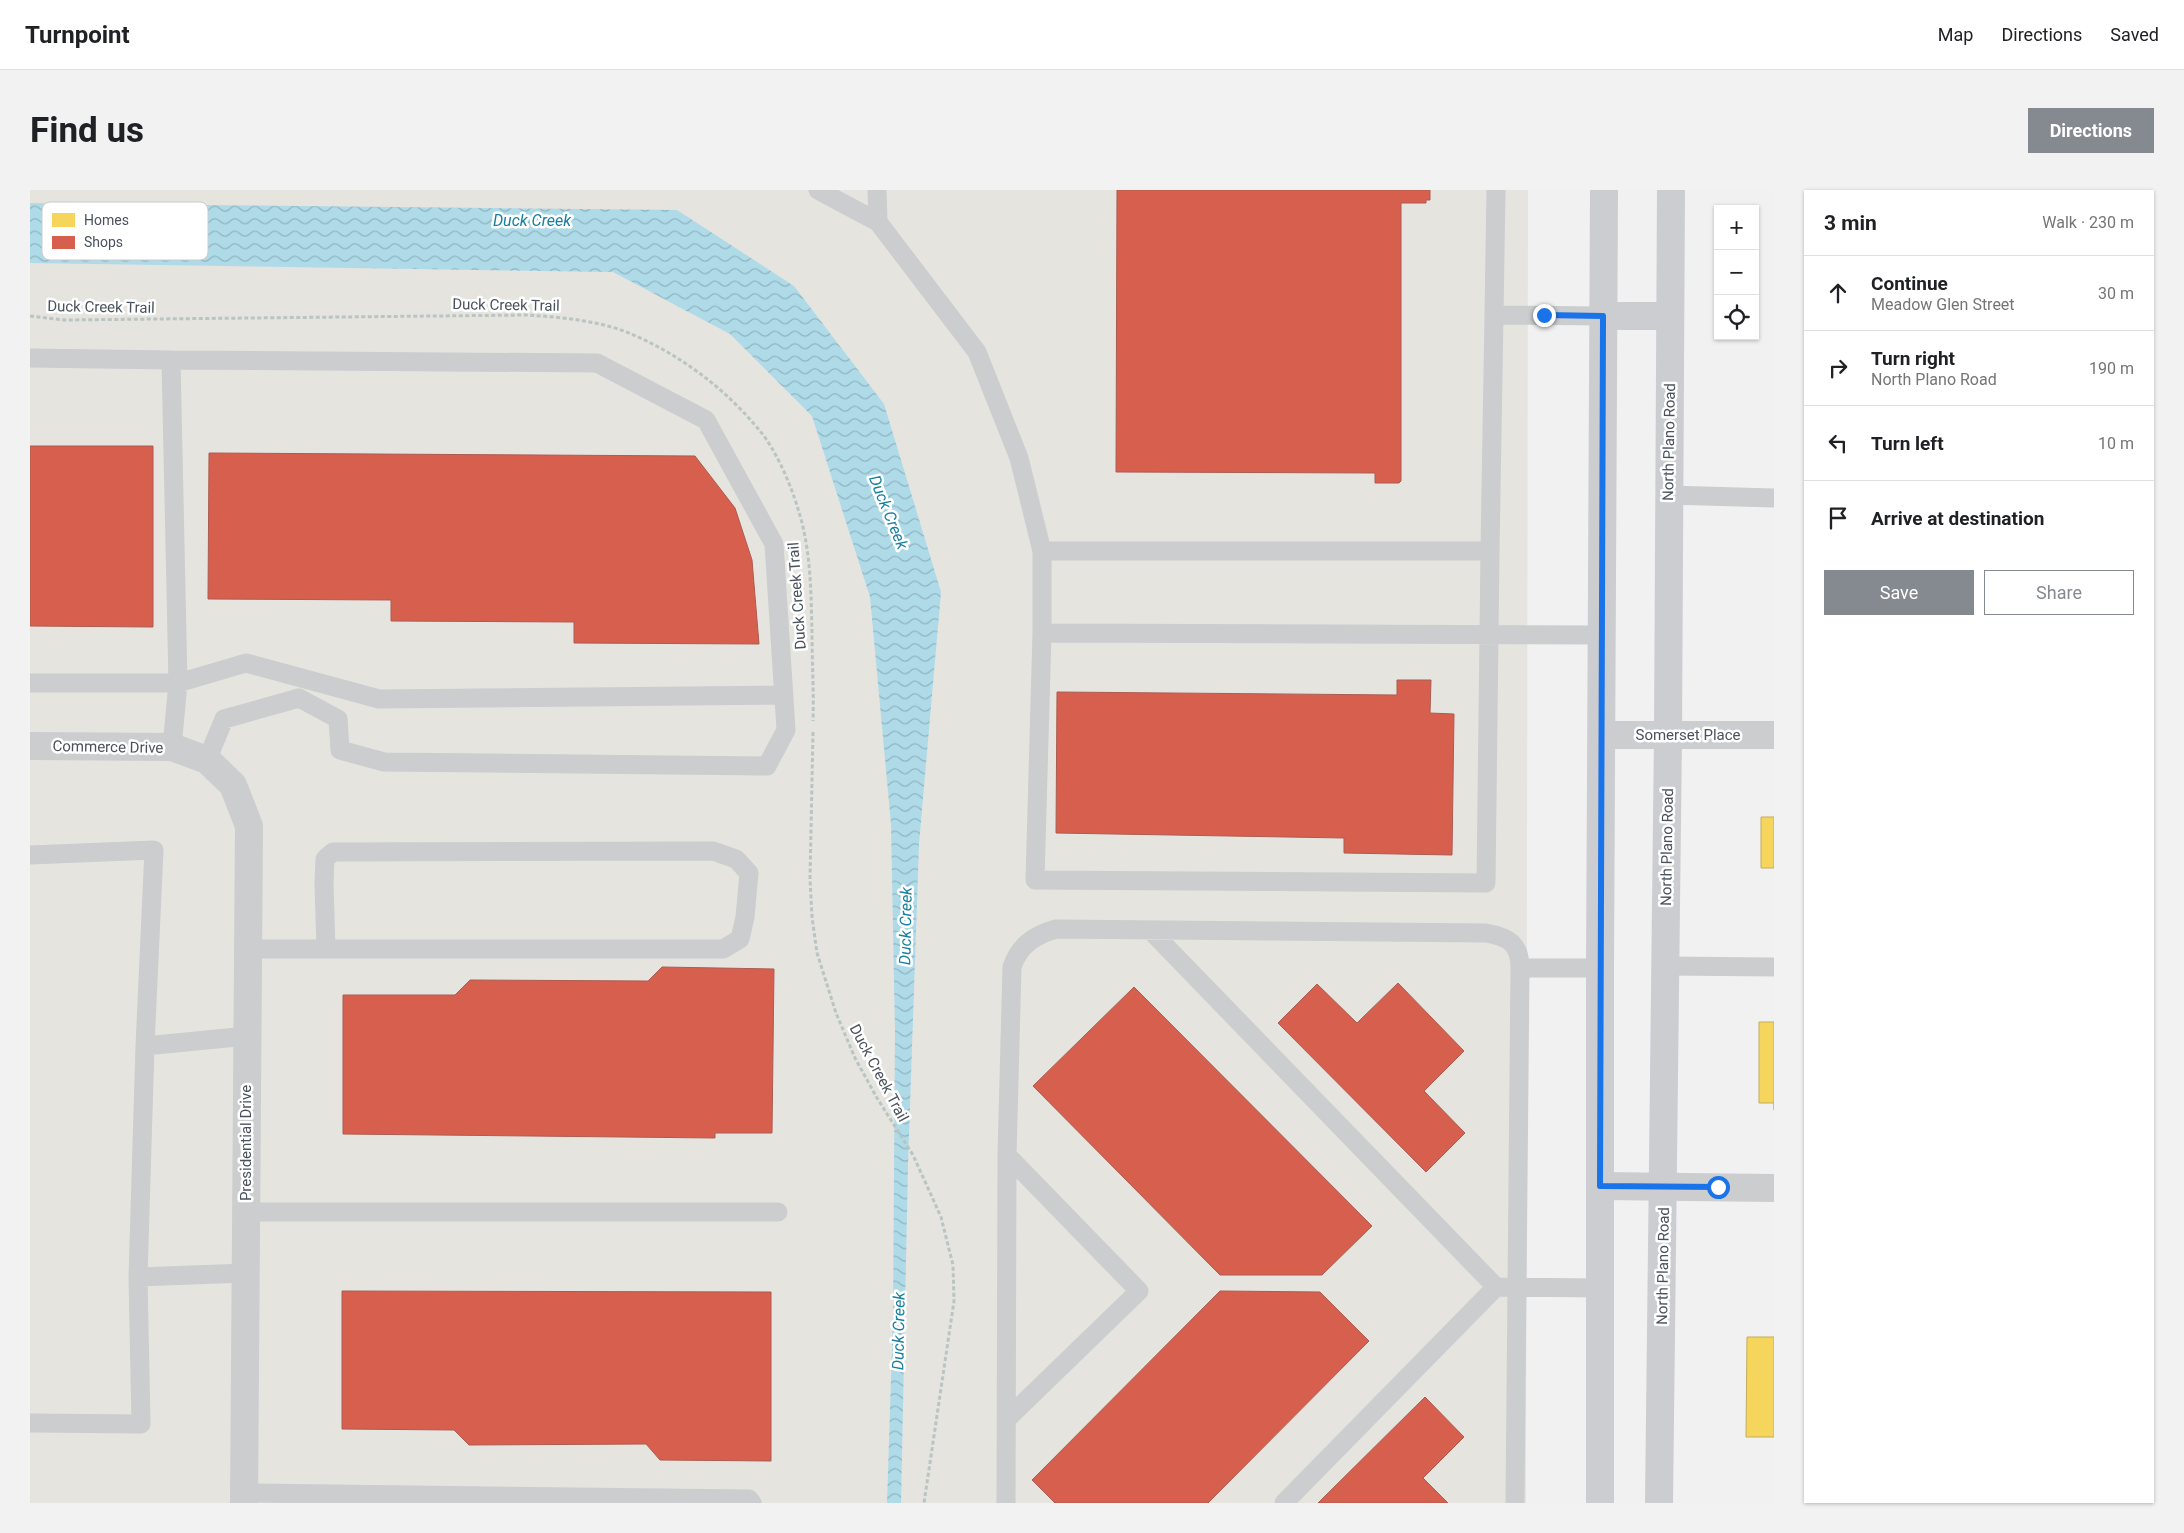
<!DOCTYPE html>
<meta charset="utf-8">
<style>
body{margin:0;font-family:Roboto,sans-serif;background:#f2f2f2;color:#202124}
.controls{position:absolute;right:15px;top:15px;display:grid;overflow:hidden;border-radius:0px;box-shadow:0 1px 4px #0004}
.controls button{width:45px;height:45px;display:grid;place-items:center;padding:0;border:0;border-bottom:1px solid #e0e0e0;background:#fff;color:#202124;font:25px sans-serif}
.stop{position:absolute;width:15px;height:15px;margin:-11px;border:4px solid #1a73e8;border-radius:50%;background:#fff}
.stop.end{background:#1a73e8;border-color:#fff;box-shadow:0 1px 5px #0008}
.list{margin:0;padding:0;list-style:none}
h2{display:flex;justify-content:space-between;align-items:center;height:65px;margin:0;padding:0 20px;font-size:21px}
h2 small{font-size:16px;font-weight:400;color:#757577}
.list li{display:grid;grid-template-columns:32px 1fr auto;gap:15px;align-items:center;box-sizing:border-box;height:75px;padding:0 20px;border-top:1px solid #e0e0e0}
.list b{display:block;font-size:19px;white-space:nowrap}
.list p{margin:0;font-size:16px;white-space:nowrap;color:#757577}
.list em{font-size:16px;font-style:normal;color:#757577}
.actions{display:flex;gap:10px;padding:15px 20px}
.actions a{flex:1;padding:11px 0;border:1px solid #848a90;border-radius:0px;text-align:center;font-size:18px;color:#848a90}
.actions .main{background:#848a90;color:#fff}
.icon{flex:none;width:28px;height:28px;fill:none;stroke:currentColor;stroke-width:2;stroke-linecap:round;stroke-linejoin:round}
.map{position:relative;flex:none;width:1744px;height:1313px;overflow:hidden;border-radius:0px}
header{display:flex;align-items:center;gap:30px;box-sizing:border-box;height:70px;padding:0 25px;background:#fff;border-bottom:1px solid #e0e0e0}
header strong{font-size:24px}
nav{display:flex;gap:28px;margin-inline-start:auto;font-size:18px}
.intro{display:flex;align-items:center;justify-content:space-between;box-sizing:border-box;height:120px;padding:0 30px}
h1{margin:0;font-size:35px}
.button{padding:12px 22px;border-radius:0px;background:#848a90;color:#fff;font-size:18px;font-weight:700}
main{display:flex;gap:30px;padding:0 30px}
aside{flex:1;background:#fff;border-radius:0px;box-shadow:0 1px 4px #0004}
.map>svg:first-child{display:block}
.commercial{fill:#e5e4df}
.water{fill:url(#water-waves)}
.homes{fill:#f6d55c;stroke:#c2ae5c}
.shops{fill:#d6604d;stroke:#ac5c52}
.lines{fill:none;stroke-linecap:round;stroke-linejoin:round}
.path{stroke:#bac4c1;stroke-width:3;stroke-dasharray:4 2.5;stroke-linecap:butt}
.lane{stroke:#cbcdcf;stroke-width:19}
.street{stroke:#cbcdcf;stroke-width:28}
.secondary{stroke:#cccdd0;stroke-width:28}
.route{stroke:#1a73e8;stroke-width:6}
.labels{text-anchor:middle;stroke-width:5;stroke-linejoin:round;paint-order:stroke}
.street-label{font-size:15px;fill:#49525c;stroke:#fff}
.water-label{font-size:16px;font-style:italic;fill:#177fa1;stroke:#fff}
.key{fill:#fff;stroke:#c8cbce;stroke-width:1}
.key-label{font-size:14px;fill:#49525c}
</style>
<header>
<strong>Turnpoint</strong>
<nav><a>Map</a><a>Directions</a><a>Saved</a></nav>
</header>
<div class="intro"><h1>Find us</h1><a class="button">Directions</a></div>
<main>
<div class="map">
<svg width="1744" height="1313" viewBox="0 0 1744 1313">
<defs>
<pattern id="water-waves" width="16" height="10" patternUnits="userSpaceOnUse" patternTransform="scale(1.25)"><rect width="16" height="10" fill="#afdbe9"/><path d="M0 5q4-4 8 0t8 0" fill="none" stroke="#90b4c0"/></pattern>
</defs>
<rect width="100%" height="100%" fill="#f1f1f1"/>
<!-- commercial -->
<path class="commercial" d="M0 0H1498L1496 1313H0Z"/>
<!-- water -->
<path class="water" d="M0 13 647 20 764 96 854 214 911 402 889 654 878 974 871 1313H857L863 1127 865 842 861 634 840 407 782 226 700 144 583 82 0 73Z"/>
<!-- homes -->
<path class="homes" d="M1731 627H1744V678H1731Z
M1729 832H1744V920V913H1729Z
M1717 1147H1744V1247H1716Z"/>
<!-- shops -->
<path class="shops" d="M1087 0H1400V10H1396V13H1371V291L1369 293H1345V283L1086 282Z
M0 256H123V437L0 436Z
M179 263 665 266 705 318 722 370 729 454 544 453V432L361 431V410L178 409Z
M1367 490H1401L1400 523 1424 524 1422 665 1314 663V648L1026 643 1027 502 1367 505Z
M632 777 744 779 742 943H685V948L313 944V805H425L440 790 618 791Z
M1368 793 1434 861 1394 901 1435 943 1396 982 1248 833 1287 794 1327 833Z
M1104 797 1342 1036 1292 1085H1190L1003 896Z
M312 1101 741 1102V1271L630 1270 616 1254 439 1255 424 1240 312 1239Z
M1190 1101 1290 1102 1339 1151 1178 1313H1025L1002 1290Z
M1395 1207 1434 1247 1393 1288 1418 1313H1288Z"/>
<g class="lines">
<!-- path -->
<path class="path" d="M0 126 35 130 497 125C529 127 563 130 594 141 647 162 694 197 730 241 746 260 761 295 768 319 781 359 781 402 782 443 782 473 784 502 783 531
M783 542 780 689 782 727 787 763 806 823 825 868 847 908 883 965 911 1027 923 1075 924 1111 894 1313"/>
<!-- lane -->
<path class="lane" d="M788 0 848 32 947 162 989 268 1012 361
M847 0 848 32
M1466 0 1464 125 1573 126
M0 168 141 170
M1638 305 1744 308
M1460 361 1464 125
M1012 443 1005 690 1456 693 1460 361H1012V443L1573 445
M0 493H148L216 473 349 509 754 505
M142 557 148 493 141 170 567 173 676 230 744 354 756 540 737 576 354 572 310 560 308 529 269 508 194 529 177 570
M0 665 124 660 115 856 217 846
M1121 741 1466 1097
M218 759H693L710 749 715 727 719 683 706 669 683 661 303 662 295 669 294 694 296 759
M1636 776 1744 777
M1490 778H1570
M216 1022H748
M108 1087 115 856
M976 1230 1109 1101 977 965
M0 1233 111 1234 108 1087 216 1083
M214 1303 719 1309 722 1313
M976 1313 977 965 982 777C989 755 1005 745 1026 739L1456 743C1479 747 1490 754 1490 778L1485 1313
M1254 1313 1466 1097 1571 1098"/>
<!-- street -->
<path class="street" d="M1572 545H1744
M0 556 142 557 177 570 203 595 219 636 214 1313
M1570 996 1744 998"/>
<!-- secondary -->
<path class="secondary" d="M1573 126H1640
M1570 1313V778L1574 0
M1629 1313 1638 545 1641 0"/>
</g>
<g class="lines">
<!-- route -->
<path class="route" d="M1514 125 1573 126 1570 996 1688 997"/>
</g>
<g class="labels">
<!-- street labels -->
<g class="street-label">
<text transform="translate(476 115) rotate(1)" y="5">Duck Creek Trail</text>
<text transform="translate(71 117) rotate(1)" y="5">Duck Creek Trail</text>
<text transform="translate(1639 252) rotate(-89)" y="5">North Plano Road</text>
<text transform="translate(767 406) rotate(-94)" y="5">Duck Creek Trail</text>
<text x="1658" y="550">Somerset Place</text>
<text transform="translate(78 557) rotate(1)" y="5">Commerce Drive</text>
<text transform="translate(1637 657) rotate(-89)" y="5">North Plano Road</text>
<text transform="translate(849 883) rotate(62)" y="5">Duck Creek Trail</text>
<text transform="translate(216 953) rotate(-90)" y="5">Presidential Drive</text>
<text transform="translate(1633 1076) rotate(-89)" y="5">North Plano Road</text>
</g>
<!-- water labels -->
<g class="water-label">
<text x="502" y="36">Duck Creek</text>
<text transform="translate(859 322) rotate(68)" y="6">Duck Creek</text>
<text transform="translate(875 736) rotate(-89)" y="6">Duck Creek</text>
<text transform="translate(868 1141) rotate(-89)" y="6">Duck Creek</text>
</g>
</g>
<!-- legend -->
<rect x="12" y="12" width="166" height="58" rx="8" class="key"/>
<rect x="22" y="23" width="23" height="14" fill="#f6d55c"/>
<rect x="22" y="46" width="23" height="13" fill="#d6604d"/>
<g class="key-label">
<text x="54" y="35">Homes</text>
<text x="54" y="57">Shops</text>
</g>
</svg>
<div class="controls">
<button>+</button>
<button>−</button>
<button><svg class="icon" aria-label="locate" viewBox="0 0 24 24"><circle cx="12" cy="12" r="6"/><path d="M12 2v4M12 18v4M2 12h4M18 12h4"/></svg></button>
</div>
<div class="stop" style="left:1688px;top:997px"></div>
<div class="stop end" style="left:1514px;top:125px"></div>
</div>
<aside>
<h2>3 min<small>Walk · 230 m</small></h2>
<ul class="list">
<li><svg class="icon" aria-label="ahead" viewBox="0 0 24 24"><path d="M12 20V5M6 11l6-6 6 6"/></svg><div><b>Continue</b><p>Meadow Glen Street</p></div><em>30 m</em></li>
<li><svg class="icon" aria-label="right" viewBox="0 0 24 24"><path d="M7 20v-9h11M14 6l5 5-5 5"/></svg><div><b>Turn right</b><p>North Plano Road</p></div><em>190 m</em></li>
<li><svg class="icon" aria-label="left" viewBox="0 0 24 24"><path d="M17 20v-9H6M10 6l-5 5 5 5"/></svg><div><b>Turn left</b></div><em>10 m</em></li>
<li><svg class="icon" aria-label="arrive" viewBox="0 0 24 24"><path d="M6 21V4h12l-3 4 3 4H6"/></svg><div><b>Arrive at destination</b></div></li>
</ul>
<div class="actions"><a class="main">Save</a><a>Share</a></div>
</aside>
</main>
